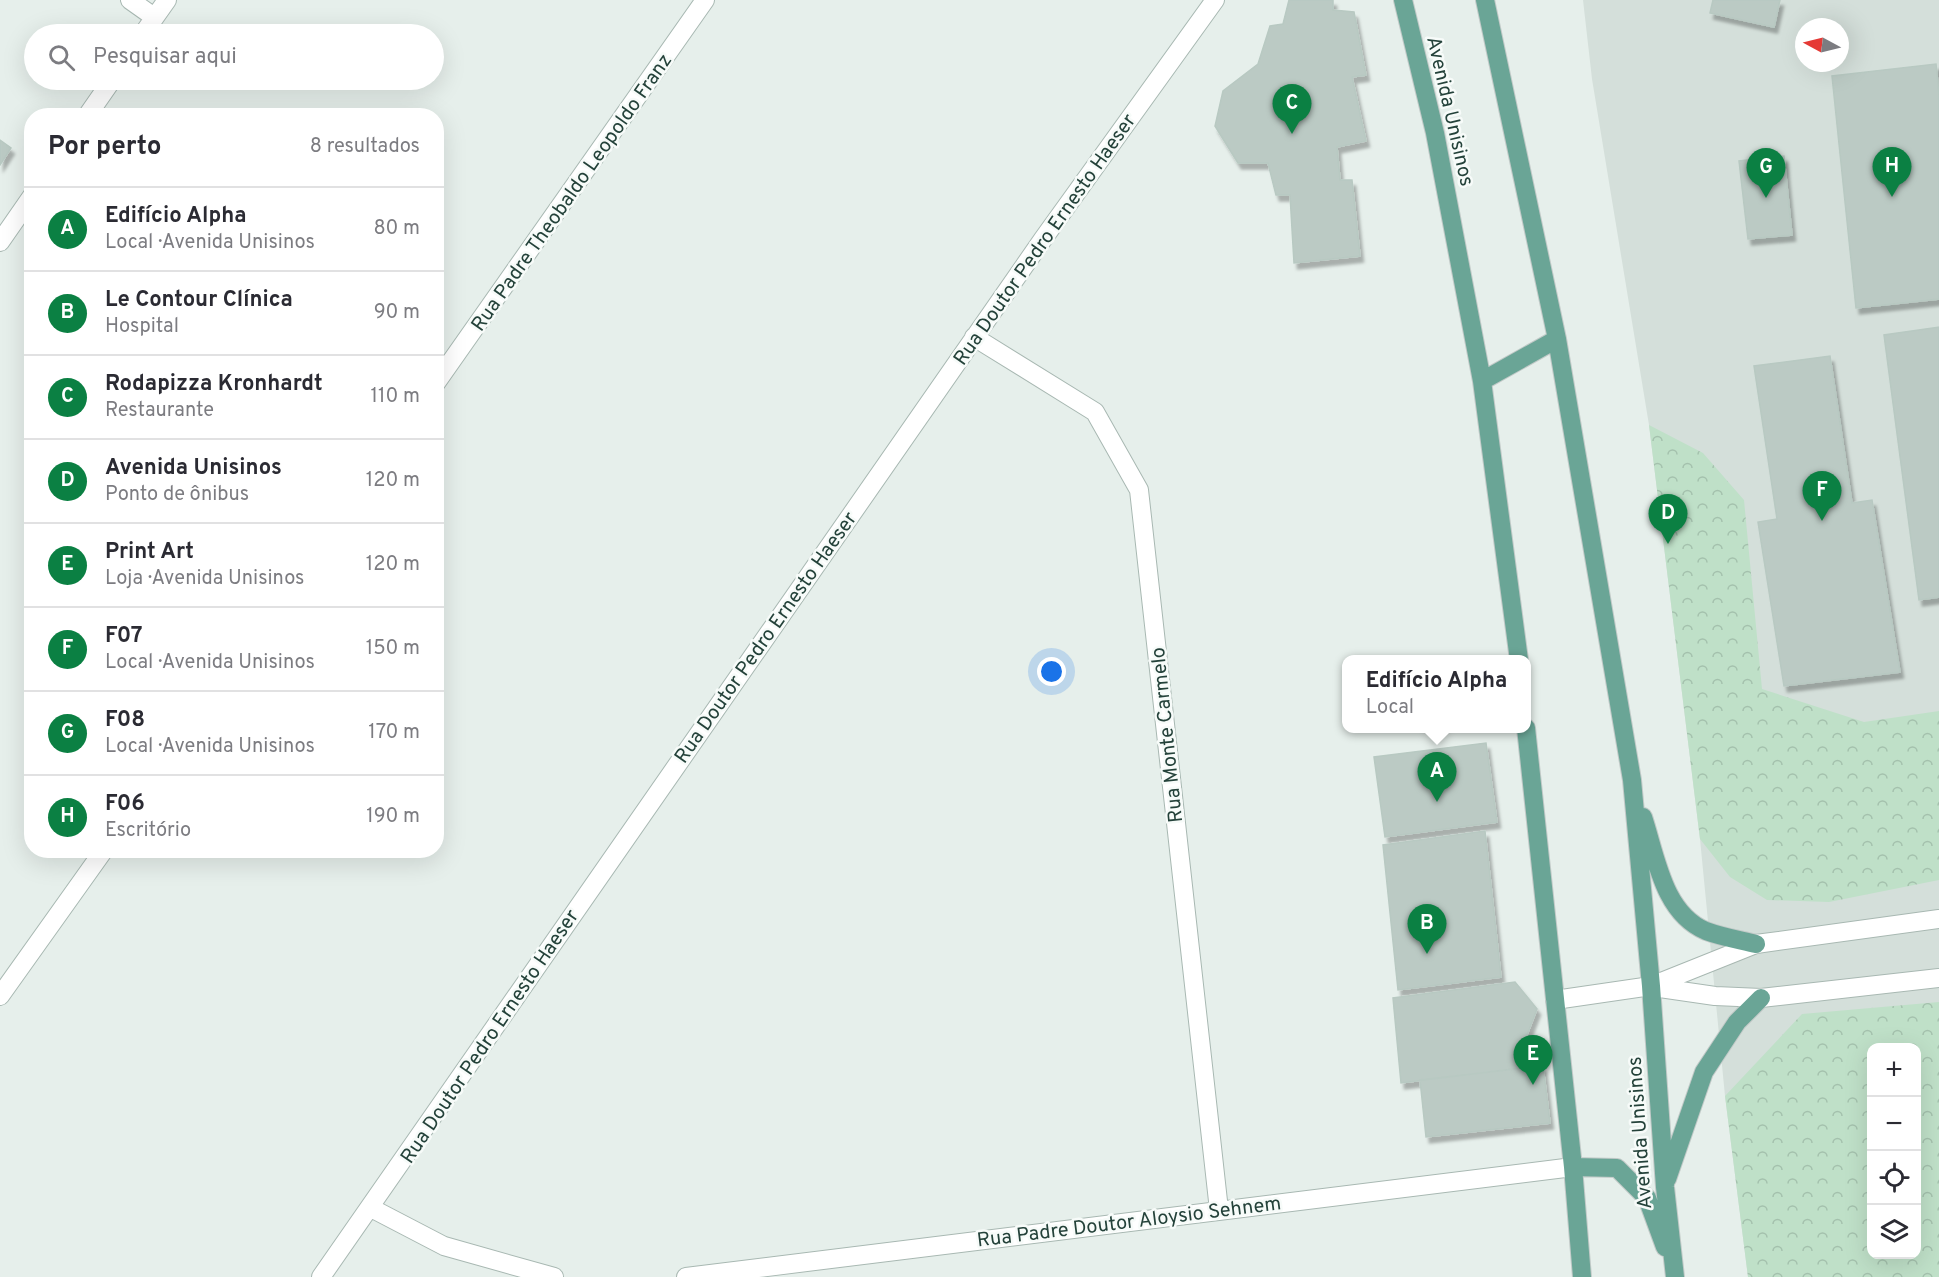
<!DOCTYPE html>
<html lang="pt">
<meta charset="utf-8">
<style>
body{margin:0;font-family:Overpass,sans-serif;background:#f7f7f7;color:#2b2b33}
.controls{position:absolute;right:18px;bottom:18px;display:grid;overflow:hidden;border-radius:12px;box-shadow:0 6px 24px #0002}
.controls button{width:54px;height:54px;display:grid;place-items:center;padding:0;border:0;border-bottom:2px solid #e1e1e2;background:#fff;color:#2b2b33;font:30px sans-serif}
.compass{position:absolute;left:1795px;top:18px;width:54px;height:54px;border-radius:50%;background:#fff;box-shadow:0 6px 24px #0002;rotate:277deg}
.you{position:absolute;left:1052px;top:672px;width:21px;height:21px;margin:-15px;border:4px solid #fff;border-radius:50%;background:#1a73e8;box-shadow:0 0 0 9px #1a73e833}
.badge{display:grid;place-items:center;width:39px;height:39px;border-radius:50%;background:#0b8043;color:#fff;font-size:20px;font-weight:700}
.pin{position:absolute;translate:-50% -50px;filter:drop-shadow(0 2px 3px #0008)}
.pin::after{content:'';position:absolute;top:32px;width:21px;height:18px;background:inherit;clip-path:polygon(0 0,100% 0,50% 100%)}
.popup{position:absolute;left:1342px;top:655px;width:189px;height:78px;box-sizing:border-box;display:grid;place-content:center;border-radius:12px;background:#fff;filter:drop-shadow(0 2px 4px #0005);font-size:20px;white-space:nowrap;color:#7c7c81}
.popup b{font-size:22px;color:#2b2b33}
.popup::after{content:'';position:absolute;left:50%;top:100%;margin-left:-12px;border:12px solid transparent;border-top-color:#fff}
.list{margin:0;padding:0;list-style:none}
h2{display:flex;justify-content:space-between;align-items:center;height:78px;margin:0;padding:0 24px;font-size:26px}
h2 small{font-size:20px;font-weight:400;color:#7c7c81}
.list li{display:grid;grid-template-columns:39px 1fr auto;gap:18px;align-items:center;box-sizing:border-box;height:84px;padding:0 24px;border-top:2px solid #e1e1e2}
.list b{display:block;font-size:22px;white-space:nowrap}
.list p{margin:0;font-size:20px;white-space:nowrap;color:#7c7c81}
.list em{font-size:20px;font-style:normal;color:#7c7c81}
.icon{flex:none;width:33px;height:33px;fill:none;stroke:currentColor;stroke-width:2;stroke-linecap:round;stroke-linejoin:round}
.map{position:relative;flex:none;width:1939px;height:1277px;overflow:hidden}
.search{position:absolute;background:#fff;box-shadow:0 6px 24px #0002;left:24px;top:24px;width:420px;height:66px;display:flex;align-items:center;gap:15px;box-sizing:border-box;padding:0 21px;border-radius:33px;color:#7c7c81;font-size:22px}
.panel{position:absolute;background:#fff;box-shadow:0 6px 24px #0002;left:24px;top:108px;width:420px;height:750px;border-radius:24px}
.map>svg:first-child{display:block}
.built{fill:#d4dfda;fill-rule:evenodd}
.forest{fill:url(#forest-crowns);fill-rule:evenodd}
.building{fill:#bbcac4;stroke:#b8c9c2;stroke-width:1.5;filter:url(#shadow)}
.lines{fill:none;stroke-linecap:round;stroke-linejoin:round}
.minor-casing{stroke:#a8b8b2;stroke-width:20}
.major-casing{stroke:#c2cac8;stroke-width:20}
.minor{stroke:#fff;stroke-width:18}
.major{stroke:#6aa596;stroke-width:18}
.labels{text-anchor:middle;stroke-width:5;stroke-linejoin:round;paint-order:stroke}
.street-label{font-size:20px;fill:#24423a;stroke:#f7fbf9}
</style>
<div class="map">
<svg width="1939" height="1277" viewBox="0 0 1939 1277">
<defs>
<pattern id="forest-crowns" width="20" height="18" patternUnits="userSpaceOnUse" patternTransform="scale(1.5)"><rect width="20" height="18" fill="#bfe0c8"/><path d="M2 6a3 3 0 1 1 6 0M12 15a3 3 0 1 1 6 0" fill="none" stroke="#a4c1ad"/></pattern>
<filter id="shadow"><feDropShadow dx="3.5" dy="6" stdDeviation="1.5" flood-color="#0004"/></filter>
</defs>
<rect width="100%" height="100%" fill="#e6efeb"/>
<!-- built -->
<path class="built" d="M1583 0H1939V1277H1748L1725 1096 1700 839 1649 425 1592 79ZM1804 27H1840V63H1804ZM1872 1048H1916V1254H1872Z"/>
<!-- forest -->
<path class="forest" d="M1649 425 1703 453 1744 500 1762 689 1864 722 1939 711V880L1829 902 1767 900 1730 877 1700 839Z
M1939 1002V1277H1748L1725 1096 1802 1014ZM1872 1048H1916V1254H1872Z"/>
<!-- building -->
<path class="building" d="M1289 0H1333V10L1354 12 1366 75 1352 77 1366 141 1337 147 1340 180H1352L1360 256 1294 263 1290 195H1276L1268 163H1238L1215 126 1223 91 1258 64 1270 26 1283 24Z
M1713 0H1780L1774 27 1710 13Z
M1936 64 1939 95V299L1856 308 1832 76Z
M0 140 11 148 0 165Z
M1784 156 1792 235 1748 239 1739 161Z
M1939 327V597L1919 600 1884 335Z
M1830 356 1852 503 1872 500 1900 672 1784 686 1758 522 1777 519 1754 366Z
M1486 743 1497 822 1385 837 1374 757Z
M1485 831 1501 977 1398 990 1383 845Z
M1515 982 1537 1009 1525 1040 1529 1067 1401 1083 1393 998Z
M1543 1066 1550 1123 1426 1137 1420 1080Z"/>
<g class="lines">
<defs>
<path id="minor" d="M130 0 154 17
M143 34 167 0
M87 116 112 80
M0 242 32 196
M974 337 1095 412 1139 490 1219 1210
M436 383 705 0
M1653 987 1715 996 1761 998 1939 978
M0 996 104 850
M1555 1000 1651 986 1756 944 1939 919
M371 1208 444 1246 554 1277
M321 1277 1043 239 1215 0
M686 1277 1573 1167"/>
<path id="major" d="M1403 0 1435 133 1482 381 1519 660
M1485 0 1557 339 1632 780 1651 986 1665 1187 1675 1277
M1482 381 1557 339
M1526 728 1573 1167 1582 1277
M1643 817C1656 856 1663 913 1706 931 1722 937 1740 940 1756 944
M1573 1167 1617 1168 1647 1198 1665 1247
M1667 1179 1704 1072 1737 1022 1761 998"/>
</defs>
<!-- minor casing -->
<use href="#minor" class="minor-casing"/>
<!-- major casing -->
<use href="#major" class="major-casing"/>
<!-- minor -->
<use href="#minor" class="minor"/>
<!-- major -->
<use href="#major" class="major"/>
</g>
<g class="labels">
<!-- street labels -->
<g class="street-label">
<text transform="translate(1451 111) rotate(77)" y="7">Avenida Unisinos</text>
<text transform="translate(571 192) rotate(-55)" y="7">Rua Padre Theobaldo Leopoldo Franz</text>
<text transform="translate(1044 239) rotate(-55)" y="7">Rua Doutor Pedro Ernesto Haeser</text>
<text transform="translate(765 637) rotate(-55)" y="7">Rua Doutor Pedro Ernesto Haeser</text>
<text transform="translate(1166 735) rotate(-96)" y="7">Rua Monte Carmelo</text>
<text transform="translate(489 1036) rotate(-56)" y="7">Rua Doutor Pedro Ernesto Haeser</text>
<text transform="translate(1639 1133) rotate(-94)" y="7">Avenida Unisinos</text>
<text transform="translate(1129 1221) rotate(-7)" y="7">Rua Padre Doutor Aloysio Sehnem</text>
</g>
</g>
</svg>
<div class="controls">
<button>+</button>
<button>−</button>
<button><svg class="icon" aria-label="locate" viewBox="0 0 24 24"><circle cx="12" cy="12" r="6"/><path d="M12 2v4M12 18v4M2 12h4M18 12h4"/></svg></button>
<button><svg class="icon" aria-label="layers" viewBox="0 0 24 24"><path d="M12 4l9 5-9 5-9-5zM3 14l9 5 9-5"/></svg></button>
</div>
<svg class="compass" viewBox="-18 -18 36 36"><path d="M0-13l5 13h-10z" fill="#e53935"/><path d="M0 13l5-13h-10z" fill="#7c7c81"/></svg>
<div class="you"></div>
<div class="pin badge" style="left:1437px;top:802px">A</div>
<div class="popup"><b>Edifício Alpha</b>Local</div>
<div class="pin badge" style="left:1427px;top:954px">B</div>
<div class="pin badge" style="left:1292px;top:134px">C</div>
<div class="pin badge" style="left:1668px;top:544px">D</div>
<div class="pin badge" style="left:1533px;top:1085px">E</div>
<div class="pin badge" style="left:1822px;top:521px">F</div>
<div class="pin badge" style="left:1766px;top:198px">G</div>
<div class="pin badge" style="left:1892px;top:197px">H</div>
<div class="search"><svg class="icon" aria-label="search" viewBox="0 0 24 24"><circle cx="10" cy="10" r="6"/><path d="M15 15l6 6"/></svg>Pesquisar aqui</div>
<section class="panel">
<h2>Por perto<small>8 resultados</small></h2>
<ul class="list">
<li><span class="badge">A</span><div><b>Edifício Alpha</b><p>Local · Avenida Unisinos</p></div><em>80 m</em></li>
<li><span class="badge">B</span><div><b>Le Contour Clínica</b><p>Hospital</p></div><em>90 m</em></li>
<li><span class="badge">C</span><div><b>Rodapizza Kronhardt</b><p>Restaurante</p></div><em>110 m</em></li>
<li><span class="badge">D</span><div><b>Avenida Unisinos</b><p>Ponto de ônibus</p></div><em>120 m</em></li>
<li><span class="badge">E</span><div><b>Print Art</b><p>Loja · Avenida Unisinos</p></div><em>120 m</em></li>
<li><span class="badge">F</span><div><b>F07</b><p>Local · Avenida Unisinos</p></div><em>150 m</em></li>
<li><span class="badge">G</span><div><b>F08</b><p>Local · Avenida Unisinos</p></div><em>170 m</em></li>
<li><span class="badge">H</span><div><b>F06</b><p>Escritório</p></div><em>190 m</em></li>
</ul>
</section>
</div>
